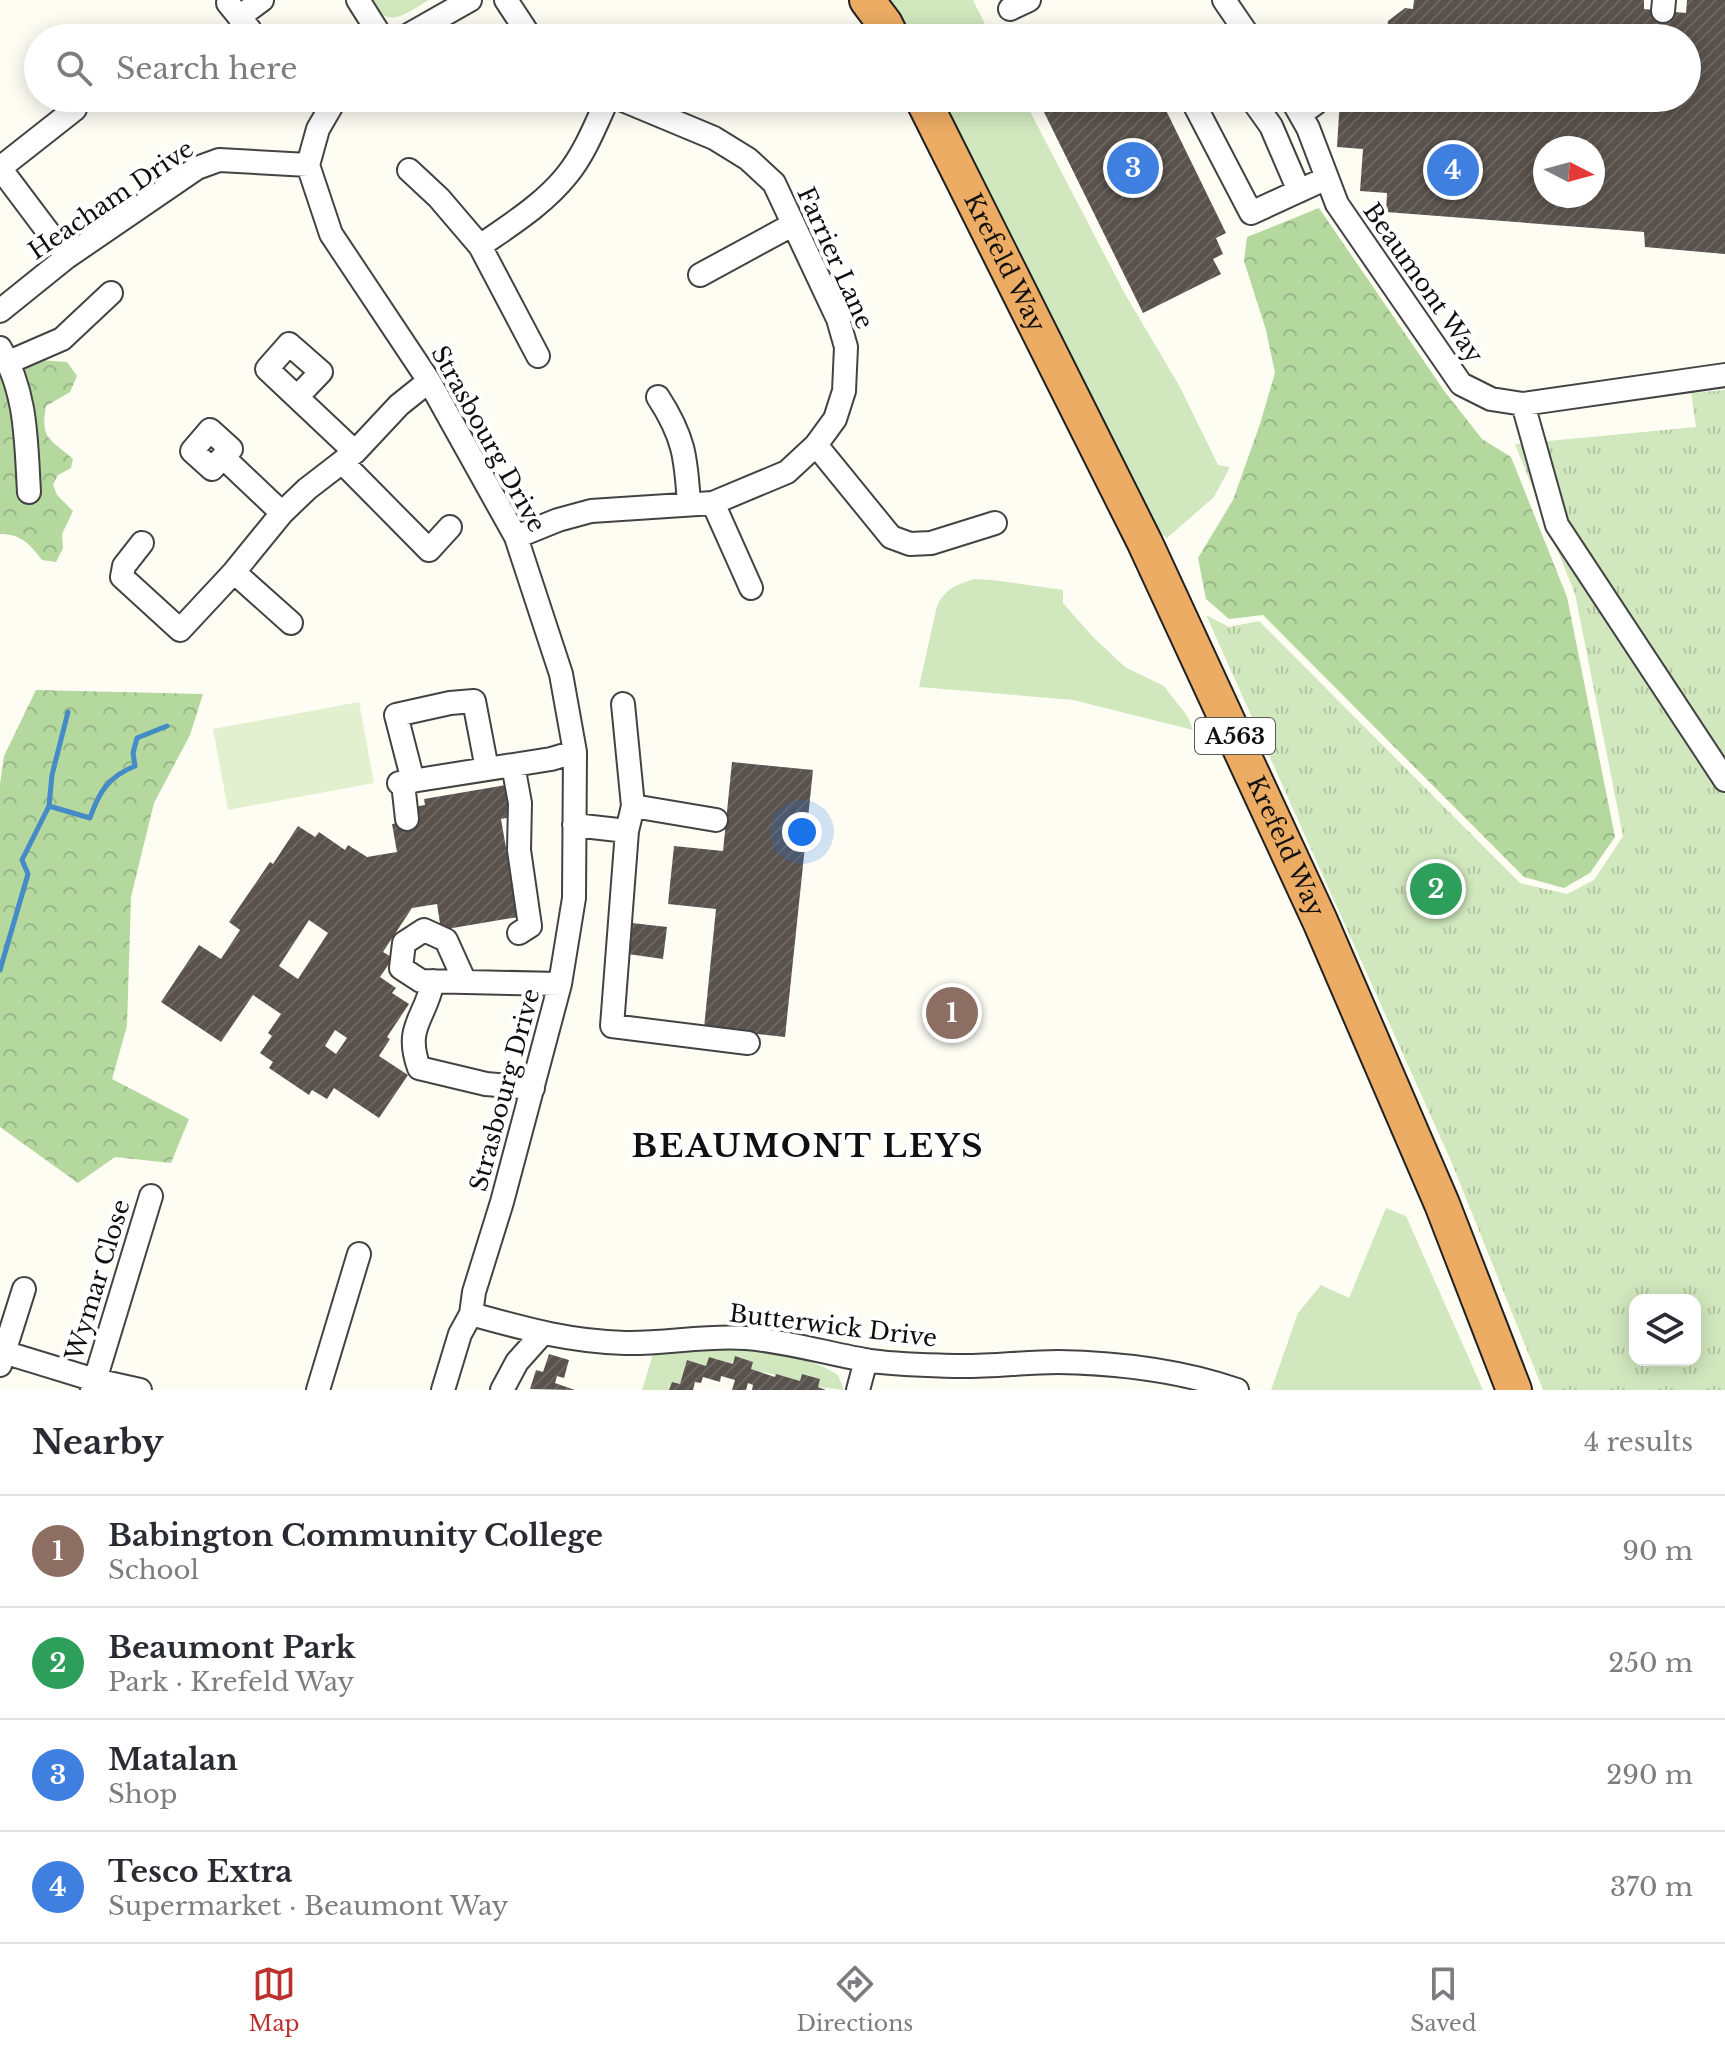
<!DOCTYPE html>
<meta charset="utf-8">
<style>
body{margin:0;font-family:"Libre Baskerville",serif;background:#f7f7f7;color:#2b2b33}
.controls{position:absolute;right:24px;bottom:24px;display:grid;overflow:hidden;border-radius:16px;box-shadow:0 4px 20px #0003}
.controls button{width:72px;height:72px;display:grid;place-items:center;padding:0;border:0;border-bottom:2px solid #e1e1e2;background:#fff;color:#2b2b33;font:40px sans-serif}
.compass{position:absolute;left:1533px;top:136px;width:72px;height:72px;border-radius:50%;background:#fff;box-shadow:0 4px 20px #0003;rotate:96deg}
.you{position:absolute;left:802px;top:832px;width:28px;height:28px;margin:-20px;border:6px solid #fff;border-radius:50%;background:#1a73e8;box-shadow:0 0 0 12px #1a73e833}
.badge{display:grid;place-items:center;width:52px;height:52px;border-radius:50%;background:#bb312e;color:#fff;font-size:26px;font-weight:700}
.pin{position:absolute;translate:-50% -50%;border:4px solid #fff;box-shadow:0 2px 8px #0006}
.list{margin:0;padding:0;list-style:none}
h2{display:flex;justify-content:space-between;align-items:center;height:104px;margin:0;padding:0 32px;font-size:34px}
h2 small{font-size:26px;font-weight:400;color:#7c7c81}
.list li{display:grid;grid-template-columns:52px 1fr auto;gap:24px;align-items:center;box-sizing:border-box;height:112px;padding:0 32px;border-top:2px solid #e1e1e2}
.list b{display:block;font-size:30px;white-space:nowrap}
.list p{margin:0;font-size:26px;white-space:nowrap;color:#7c7c81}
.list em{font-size:26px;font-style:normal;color:#7c7c81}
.icon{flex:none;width:44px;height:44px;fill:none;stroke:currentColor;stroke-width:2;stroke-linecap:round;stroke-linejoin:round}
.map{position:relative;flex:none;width:1725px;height:1390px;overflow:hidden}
.search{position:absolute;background:#fff;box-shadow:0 4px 20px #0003;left:24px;right:24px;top:24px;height:88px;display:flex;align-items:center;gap:20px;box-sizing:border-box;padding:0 28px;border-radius:44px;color:#7c7c81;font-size:30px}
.sheet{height:552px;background:#fff}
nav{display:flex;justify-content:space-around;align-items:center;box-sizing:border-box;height:112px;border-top:2px solid #e1e1e2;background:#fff;font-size:22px;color:#7c7c81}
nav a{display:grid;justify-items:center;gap:4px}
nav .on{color:#bb312e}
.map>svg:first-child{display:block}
.grass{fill:#d1e8be}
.forest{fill:url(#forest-crowns)}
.park{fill:url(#park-tufts);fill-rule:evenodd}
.pitch{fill:#e3f0d0}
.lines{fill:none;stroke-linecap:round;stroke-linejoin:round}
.stream{stroke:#458bc7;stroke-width:5}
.building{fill:url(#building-hatch);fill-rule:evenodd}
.minor-casing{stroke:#434343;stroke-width:26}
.highway-casing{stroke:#212121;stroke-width:38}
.minor{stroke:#fff;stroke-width:22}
.highway{stroke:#edac64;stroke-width:34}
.labels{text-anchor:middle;stroke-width:8;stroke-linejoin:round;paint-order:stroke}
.shield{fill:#fff;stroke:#585858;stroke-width:2}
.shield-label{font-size:22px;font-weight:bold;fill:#101010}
.street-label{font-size:24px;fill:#101010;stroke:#fff}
.district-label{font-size:32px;font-weight:bold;letter-spacing:2px;fill:#101010;stroke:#fff}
</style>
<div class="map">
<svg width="1725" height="1390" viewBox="0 0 1725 1390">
<defs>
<pattern id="forest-crowns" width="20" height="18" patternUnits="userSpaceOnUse" patternTransform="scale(2)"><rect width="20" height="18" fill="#b4d89e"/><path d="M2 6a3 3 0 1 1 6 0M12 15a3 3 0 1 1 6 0" fill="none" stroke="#9ab887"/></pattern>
<pattern id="park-tufts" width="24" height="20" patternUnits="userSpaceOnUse" patternTransform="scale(2)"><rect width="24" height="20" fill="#d1e8be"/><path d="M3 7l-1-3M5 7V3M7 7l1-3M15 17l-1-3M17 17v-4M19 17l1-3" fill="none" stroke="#b2c6a2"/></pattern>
<pattern id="building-hatch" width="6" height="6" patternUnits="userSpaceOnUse" patternTransform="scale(2)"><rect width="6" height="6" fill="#59524d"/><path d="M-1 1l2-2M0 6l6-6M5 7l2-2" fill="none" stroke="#6c6662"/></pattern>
</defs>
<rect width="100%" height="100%" fill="#fefdf4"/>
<!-- grass -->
<path class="grass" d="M369 0H429C405 14 388 31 369 0Z
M891 0H973L992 38H907Z
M933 98H1023L1125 294 1180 387 1218 465 1230 467 1214 497 1167 538 1160 533 1151 535Z
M974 579 993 580 1063 590V603L1092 636 1125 667 1164 686 1188 717 1193 730 1073 700 919 687 937 606C946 588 956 585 974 579Z
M1386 1208 1406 1216 1483 1390H1271L1298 1313 1321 1285 1349 1298Z
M708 1348C750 1351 802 1351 838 1375L844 1390 818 1387 820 1379 802 1374 800 1381 751 1369 753 1362 735 1357 733 1364 709 1357 706 1366 687 1360 680 1384 672 1382 669 1390H642L653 1354Z"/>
<!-- forest -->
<path class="forest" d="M1319 208 1445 392 1482 439 1511 457 1567 597 1615 837 1590 873 1564 888 1524 877 1263 615 1229 619 1206 599 1198 558 1233 500 1260 424 1275 373 1266 330 1244 261 1247 237Z
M0 357 67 362 77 376 70 392 46 406C40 440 50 438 73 459L71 468 58 475 53 485 57 495 73 511 62 534 63 548 56 562 42 560C30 544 21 534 0 534Z
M36 690 203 694 190 735 154 803 131 897 127 1026 112 1079 189 1119 171 1163 115 1157 78 1183 0 1127V784L4 756Z"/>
<!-- park -->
<path class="park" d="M1725 390V1390H1543L1451 1161 1206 615 1229 627 1259 621 1520 883 1567 894 1594 880 1623 836 1575 594 1515 444 1696 427 1691 393ZM1635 1300H1695V1360H1635Z"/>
<!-- pitch -->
<path class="pitch" d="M359 702 374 783 228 810 213 729Z"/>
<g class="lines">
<!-- stream -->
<path class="stream" d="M49 806 90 818C99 792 108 777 135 766L133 753 137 738 167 726
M0 970 28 874 22 860 49 806 52 775 68 712"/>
</g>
<!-- building -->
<path class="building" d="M1414 0H1644V9L1686 13 1687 0H1725V254L1645 247 1644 232 1386 212 1387 193 1360 191 1363 149 1337 147 1340 98H1687V38H1337V30L1346 31V26L1387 28 1388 21 1405 8 1413 9ZM1545 148H1593V196H1545Z
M1053 98H1160L1226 233 1216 238 1223 254 1213 259 1221 274 1143 313 1040 104Z
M732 762 813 770 785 1037 704 1028 716 909 668 904 674 846 723 851Z
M506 785 512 817 501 819 518 917 441 930 437 904 412 908 383 952 393 958 380 977 396 988 392 993 409 1004 387 1037 390 1039 379 1056 408 1075 379 1118 334 1088 327 1099 312 1090 309 1095 269 1068 273 1062 260 1053 272 1036 268 1033 281 1014 253 995 221 1042 161 1002 199 945 221 959 240 930 229 922 270 862 273 864 298 826 315 837 319 832 345 850 348 845 367 857 397 852 392 824 417 820 414 807 425 805 424 799ZM309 920 328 933 298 979 279 966ZM335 1030 347 1038 336 1054 325 1046Z
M632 923 667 927 663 959 628 954Z
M549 1354 569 1360 564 1378 557 1376 555 1383 575 1390 530 1389 536 1370 543 1372Z
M735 1356 753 1362 751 1369 775 1377 776 1374 800 1381 802 1374 820 1379 818 1387 826 1390H752L753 1385 748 1383 746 1390H732L735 1380 721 1376 720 1382 703 1377 701 1383 695 1382 693 1390H669L672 1382 680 1384 687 1360 706 1366 709 1357 733 1364Z"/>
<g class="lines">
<defs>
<path id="minor" d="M358 0 382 38
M506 0 531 38
M1224 0 1250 38
M228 3 250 30
M1010 9 1029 0
M1663 11 1664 0
M239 17 262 0
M403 38 470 0
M336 98 318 129 308 165 331 234 429 381 516 537 561 674 575 752 574 898 560 984 502 1202 474 1292 471 1314 460 1334 443 1390
M1191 98 1251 213 1327 178
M1251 98 1271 126 1299 191
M1291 98 1308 128 1337 204 1461 384 1491 399 1523 404 1725 375
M1301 114 1316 103 1317 98
M0 168 67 257
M0 168 75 109
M409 170 439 198 480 246
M700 275 792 225
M0 311 67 257 197 168 219 160 308 165
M0 348C27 392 26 442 29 492
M538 356 480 246C510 225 544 204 567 175 585 153 596 124 608 98
M9 362 62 339 111 293
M297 397 321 372 289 344 267 369 355 452
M658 397C684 437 686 457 689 504
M1523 404 1557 525 1725 780
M816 445 891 537 910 544 931 543 995 523
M223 457 231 449 210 430 192 451 212 469 223 457 282 513
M342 462 429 550 450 527
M713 503 751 588
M516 537 558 520 591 511 713 503 787 472 816 445 835 419 844 391 846 347 838 319 774 183 748 159 714 138 618 98
M142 543 124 566 122 577 180 630 234 572 282 513 307 489 355 452 399 405 429 381
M234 572 291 623
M623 704 633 806
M513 765 520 803 519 850 530 926 519 933
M413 781 396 715 450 703 474 701 487 769
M399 783 551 759 575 752
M403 783 407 819
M574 825 627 831 633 806 716 820
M627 831 612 1026 748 1043
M433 981C425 1020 404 1026 419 1068L486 1084 533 1088
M465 982 446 940 424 930 404 943 401 968 421 981 560 984
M471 1314C526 1329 567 1341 625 1343 665 1344 705 1335 746 1338 786 1341 825 1353 865 1360 894 1365 925 1365 955 1366 990 1367 1024 1362 1058 1362 1119 1363 1179 1370 1237 1390
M0 1351 95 1380 140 1390
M0 1365 24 1289
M92 1390 151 1196
M318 1390 359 1254
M502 1390 517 1362 542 1334
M858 1390 866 1360"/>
<g id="highway">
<path d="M867 0 885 24 892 38"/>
<path id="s1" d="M922 98 1145 543 1320 921 1442 1204 1514 1390"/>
</g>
</defs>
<!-- minor casing -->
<use href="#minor" class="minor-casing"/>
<!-- highway casing -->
<use href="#highway" class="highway-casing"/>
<!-- minor -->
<use href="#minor" class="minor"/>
<!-- highway -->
<use href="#highway" class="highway"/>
</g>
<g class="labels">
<!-- shield labels -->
<rect class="shield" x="1195" y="718" width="80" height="36" rx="6"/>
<g class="shield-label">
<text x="1235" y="744">A563</text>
</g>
<!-- street labels -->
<g class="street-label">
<text transform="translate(111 200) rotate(-34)" y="8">Heacham Drive</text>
<text transform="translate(835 258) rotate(66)" y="8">Farrier Lane</text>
<text dy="8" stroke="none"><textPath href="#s1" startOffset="184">Krefeld Way</textPath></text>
<text transform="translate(1423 283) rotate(55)" y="8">Beaumont Way</text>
<text transform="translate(488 439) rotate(61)" y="8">Strasbourg Drive</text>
<text dy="8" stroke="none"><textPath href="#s1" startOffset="832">Krefeld Way</textPath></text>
<text transform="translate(505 1090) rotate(-75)" y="8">Strasbourg Drive</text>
<text transform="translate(98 1280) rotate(-73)" y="8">Wymar Close</text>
<text transform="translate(833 1326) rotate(7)" y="8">Butterwick Drive</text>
</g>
<!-- district labels -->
<g class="district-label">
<text x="808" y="1157">BEAUMONT LEYS</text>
</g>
</g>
</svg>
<div class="controls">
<button><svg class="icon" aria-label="layers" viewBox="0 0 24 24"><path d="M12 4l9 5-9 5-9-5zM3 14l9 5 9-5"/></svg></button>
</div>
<svg class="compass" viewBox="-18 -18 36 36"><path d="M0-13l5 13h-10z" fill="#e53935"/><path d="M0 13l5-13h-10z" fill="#7c7c81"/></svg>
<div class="you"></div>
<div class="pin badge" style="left:952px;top:1013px;background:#8d6e63">1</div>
<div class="pin badge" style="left:1436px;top:889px;background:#2e9e5b">2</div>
<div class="pin badge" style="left:1133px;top:168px;background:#3f7fe0">3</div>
<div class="pin badge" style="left:1453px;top:170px;background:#3f7fe0">4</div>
<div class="search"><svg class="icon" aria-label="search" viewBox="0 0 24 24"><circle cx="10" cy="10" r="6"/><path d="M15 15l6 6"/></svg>Search here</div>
</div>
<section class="sheet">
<h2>Nearby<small>4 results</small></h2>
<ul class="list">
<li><span class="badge" style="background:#8d6e63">1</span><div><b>Babington Community College</b><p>School</p></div><em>90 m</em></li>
<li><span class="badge" style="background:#2e9e5b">2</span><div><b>Beaumont Park</b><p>Park · Krefeld Way</p></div><em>250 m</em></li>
<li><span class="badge" style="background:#3f7fe0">3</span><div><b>Matalan</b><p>Shop</p></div><em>290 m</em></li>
<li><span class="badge" style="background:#3f7fe0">4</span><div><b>Tesco Extra</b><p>Supermarket · Beaumont Way</p></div><em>370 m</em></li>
</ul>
</section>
<nav>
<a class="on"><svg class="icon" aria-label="map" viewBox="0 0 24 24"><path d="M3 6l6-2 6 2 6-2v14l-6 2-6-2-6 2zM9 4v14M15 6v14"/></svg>Map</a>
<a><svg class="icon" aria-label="directions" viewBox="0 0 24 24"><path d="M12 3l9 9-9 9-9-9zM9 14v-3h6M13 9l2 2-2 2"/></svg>Directions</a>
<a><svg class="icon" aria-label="saved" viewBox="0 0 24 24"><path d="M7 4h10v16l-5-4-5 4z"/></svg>Saved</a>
</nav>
